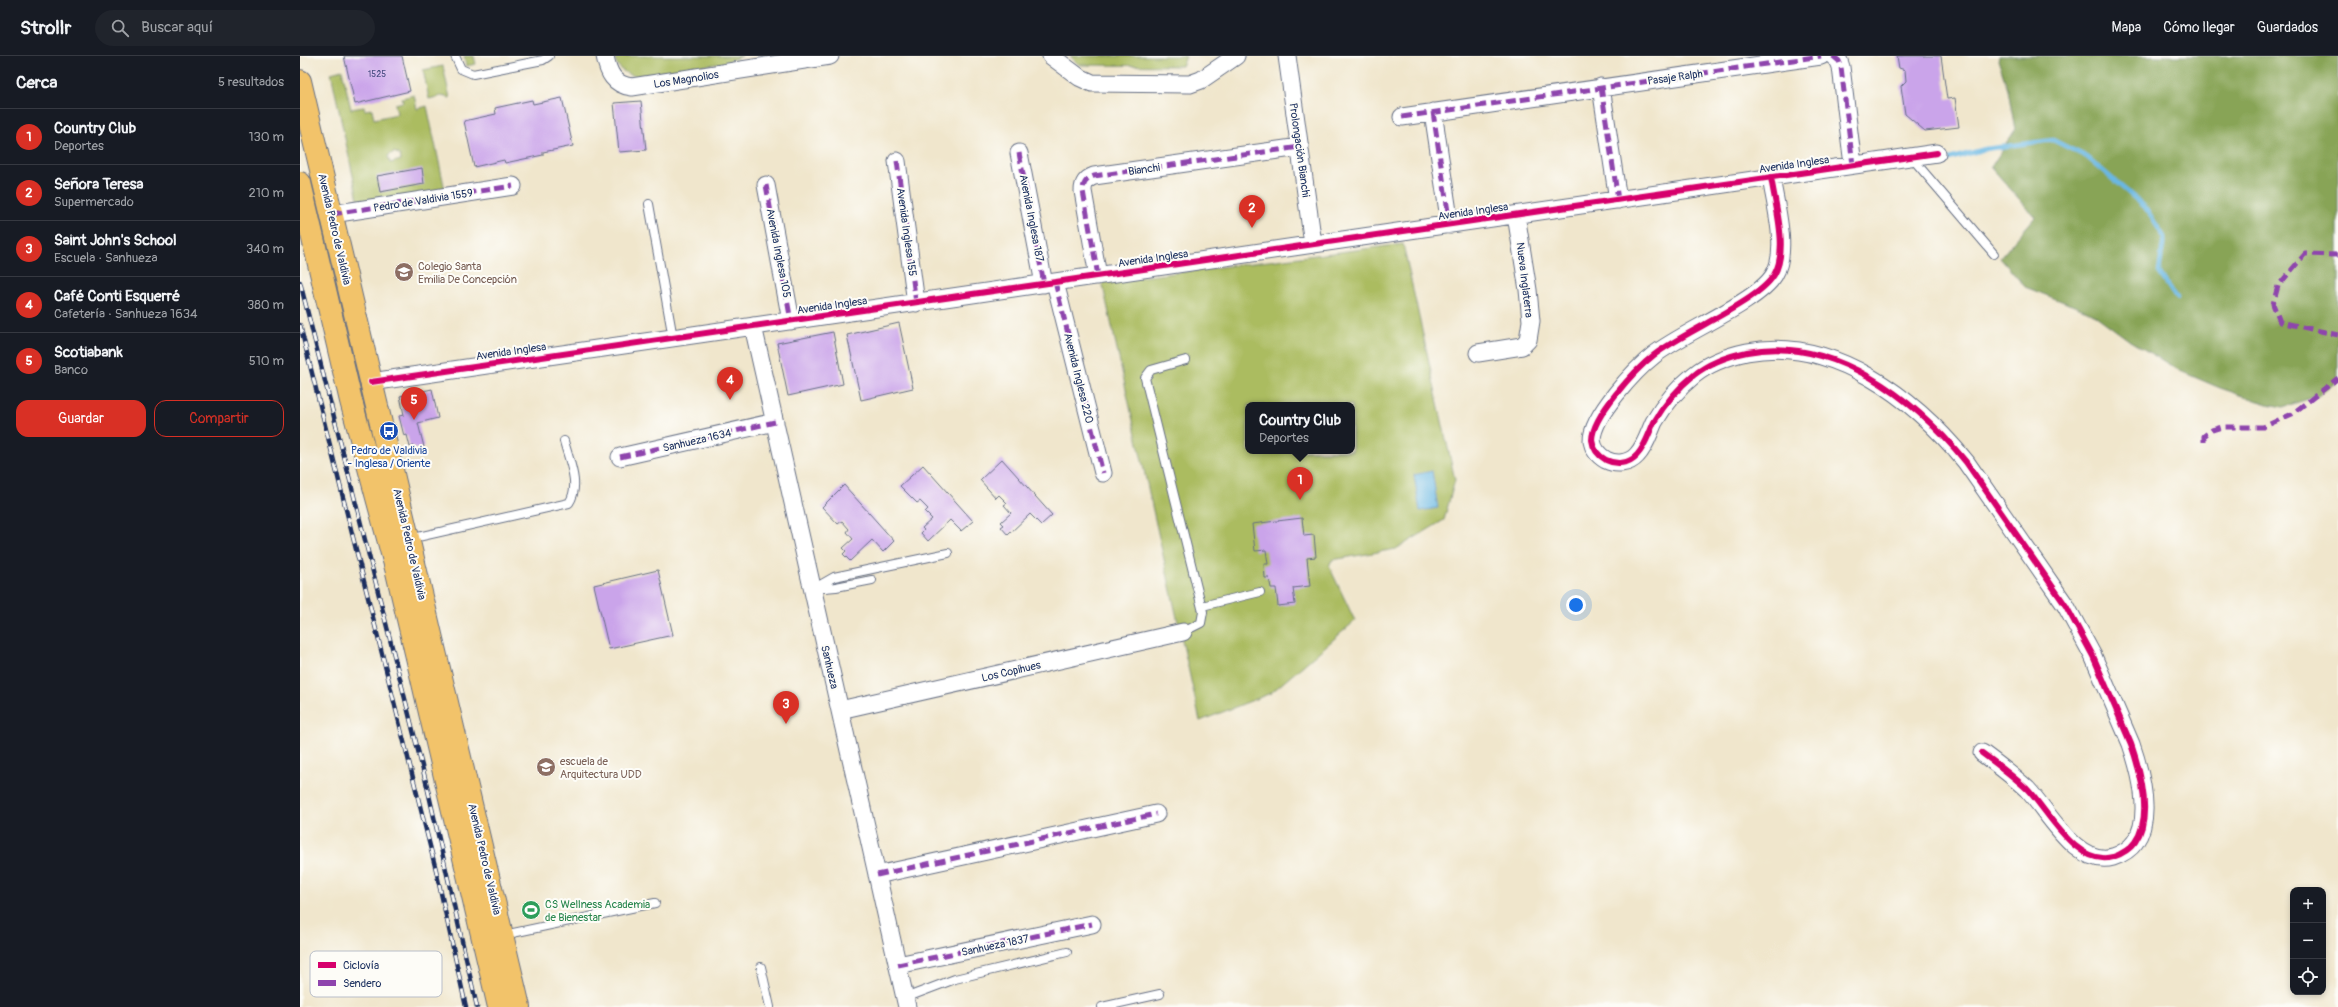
<!DOCTYPE html>
<html lang="es">
<meta charset="utf-8">
<style>
body{margin:0;font-family:Pangolin,sans-serif;background:#20242c;color:#f1f3f6}
.controls{position:absolute;right:12px;bottom:12px;display:grid;overflow:hidden;border-radius:8px;box-shadow:0 2px 6px #0003}
.controls button{width:36px;height:36px;display:grid;place-items:center;padding:0;border:0;border-bottom:1px solid #363941;background:#171b24;color:#f1f3f6;font:20px sans-serif}
.you{position:absolute;left:1276px;top:549px;width:14px;height:14px;margin:-10px;border:3px solid #fff;border-radius:50%;background:#1a73e8;box-shadow:0 0 0 6px #1a73e833}
.badge{display:grid;place-items:center;width:26px;height:26px;border-radius:50%;background:#d93025;color:#fff;font-size:13px;font-weight:700}
.pin{position:absolute;translate:-50% -33px;filter:drop-shadow(0 1px 2px #0008)}
.pin::after{content:'';position:absolute;top:21px;width:14px;height:12px;background:inherit;clip-path:polygon(0 0,100% 0,50% 100%)}
.popup{position:absolute;left:945px;top:346px;width:110px;height:52px;box-sizing:border-box;display:grid;place-content:center;border-radius:8px;background:#171b24;filter:drop-shadow(0 1px 3px #0005);font-size:13px;white-space:nowrap;color:#9ea1a6}
.popup b{font-size:15px;color:#f1f3f6}
.popup::after{content:'';position:absolute;left:50%;top:100%;margin-left:-8px;border:8px solid transparent;border-top-color:#171b24}
.list{margin:0;padding:0;list-style:none}
h2{display:flex;justify-content:space-between;align-items:center;height:52px;margin:0;padding:0 16px;font-size:17px}
h2 small{font-size:13px;font-weight:400;color:#9ea1a6}
.list li{display:grid;grid-template-columns:26px 1fr auto;gap:12px;align-items:center;box-sizing:border-box;height:56px;padding:0 16px;border-top:1px solid #363941}
.list b{display:block;font-size:15px;white-space:nowrap}
.list p{margin:0;font-size:13px;white-space:nowrap;color:#9ea1a6}
.list em{font-size:13px;font-style:normal;color:#9ea1a6}
.actions{display:flex;gap:8px;padding:12px 16px}
.actions a{flex:1;padding:9px 0;border:1px solid #d93025;border-radius:12px;text-align:center;font-size:14px;color:#d93025}
.actions .main{background:#d93025;color:#fff}
.icon{flex:none;width:22px;height:22px;fill:none;stroke:currentColor;stroke-width:2;stroke-linecap:round;stroke-linejoin:round}
.map{position:relative;flex:none;width:2038px;height:951px;overflow:hidden}
header{display:flex;align-items:center;gap:24px;box-sizing:border-box;height:56px;padding:0 20px;background:#171b24;border-bottom:1px solid #363941}
header strong{font-size:19px}
nav{display:flex;gap:22px;margin-inline-start:auto;font-size:14px}
.search{width:280px;height:36px;background:#20242c;display:flex;align-items:center;gap:10px;box-sizing:border-box;padding:0 14px;border-radius:22px;color:#9ea1a6;font-size:15px}
main{display:flex}
aside{flex:1;background:#171b24}
.map>svg:first-child{display:block}
.green{fill:#abbc60;stroke:#63765f;fill-rule:evenodd}
.forest{fill:#88a456;stroke:#526a5a}
.water{fill:#69b8e4;stroke:#4274a1}
.lines{fill:none;stroke-linecap:round;stroke-linejoin:round}
.stream{stroke:#69b8e4;stroke-width:4.5}
.building{fill:#caa4ea}
.service-casing{stroke:#666f84;stroke-width:10}
.minor-casing{stroke:#666f84;stroke-width:19}
.primary-casing{stroke:#666f84;stroke-width:24}
.service{stroke:#fff;stroke-width:8}
.minor{stroke:#fff;stroke-width:17}
.primary{stroke:#f2c36a;stroke-width:22}
.rail-casing{stroke:#1b2f5e;stroke-width:4.5}
.rail{stroke:#fdfcf7;stroke-width:3;stroke-dasharray:9;stroke-linecap:butt}
.quiet{stroke:#8e44ad;stroke-width:5;stroke-dasharray:10 5;stroke-linecap:butt}
.cycleway-casing{stroke:#fdfcf7;stroke-width:8}
.cycleway{stroke:#d6006c;stroke-width:6}
.labels{text-anchor:middle;stroke-width:4;stroke-linejoin:round;paint-order:stroke}
.number-label{font-size:9px;fill:#474c81}
.street-label{font-size:11px;fill:#1b2f5e;stroke:#fdfcf7}
.education-label{font-size:11px;fill:#785e54;stroke:#fdfcf7;text-anchor:start}
.transit-label{font-size:11px;fill:#164399;stroke:#fdfcf7}
.leisure-label{font-size:11px;fill:#27864d;stroke:#fdfcf7;text-anchor:start}
.key{fill:#fdfcf7;stroke:#b9bec9;stroke-width:1}
.key-label{font-size:11px;fill:#1b2f5e}
</style>
<header>
<strong>Strollr</strong>
<div class="search"><svg class="icon" aria-label="search" viewBox="0 0 24 24"><circle cx="10" cy="10" r="6"/><path d="M15 15l6 6"/></svg>Buscar aquí</div>
<nav><a>Mapa</a><a>Cómo llegar</a><a>Guardados</a></nav>
</header>
<main>
<aside>
<h2>Cerca<small>5 resultados</small></h2>
<ul class="list">
<li><span class="badge">1</span><div><b>Country Club</b><p>Deportes</p></div><em>130 m</em></li>
<li><span class="badge">2</span><div><b>Señora Teresa</b><p>Supermercado</p></div><em>210 m</em></li>
<li><span class="badge">3</span><div><b>Saint John's School</b><p>Escuela · Sanhueza</p></div><em>340 m</em></li>
<li><span class="badge">4</span><div><b>Café Conti Esquerré</b><p>Cafetería · Sanhueza 1634</p></div><em>380 m</em></li>
<li><span class="badge">5</span><div><b>Scotiabank</b><p>Banco</p></div><em>510 m</em></li>
</ul>
<div class="actions"><a class="main">Guardar</a><a>Compartir</a></div>
</aside>
<div class="map">
<svg width="2038" height="951" viewBox="0 0 2038 951">
<rect width="100%" height="100%" fill="#fdfcf7"/>
<filter id="ink" filterUnits="userSpaceOnUse"><feTurbulence type="fractalNoise" baseFrequency=".025" numOctaves="2"/><feDisplacementMap in="SourceGraphic" scale="8" xChannelSelector="R" yChannelSelector="G"/><feConvolveMatrix kernelMatrix="1 2 1 2 8 2 1 2 1" color-interpolation-filters="sRGB"/></filter>
<filter id="wash" filterUnits="userSpaceOnUse"><feTurbulence type="fractalNoise" baseFrequency=".012" numOctaves="4" result="noise"/><feDisplacementMap in="SourceGraphic" scale="16" xChannelSelector="R" yChannelSelector="G"/><feGaussianBlur stdDeviation="0.9" result="paint"/><feColorMatrix in="noise" values="0 0 0 0 0 0 0 0 0 0 0 0 0 0 0 0 0 1.4 0 .05"/><feComposite in="paint" operator="in"/></filter>
<g filter="url(#wash)">
<rect width="100%" height="100%" fill="#f0e6cc"/>
<!-- green -->
<path class="green" d="M164 0H174L176 8 166 10Z
M314 0H442L423 7 335 20C322 16 318 13 314 0Z
M770 0H884L886 1 882 10 779 9Z
M143 10 150 42 141 40 129 43 123 14Z
M42 14 51 53 64 51 65 54 72 53 74 63 97 58 95 48 103 46 102 42 114 39 117 53 127 50 145 134 59 148 31 17ZM94 96 100 99 101 104 90 107 88 100Z
M1103 188 1155 424 1144 464 1096 493 1032 504 1029 510 1055 565 971 637 900 665 802 226ZM948 349H1052V395H948Z"/>
<!-- forest -->
<path class="forest" d="M1699 0H2038V325L2018 340 1983 351 1967 348 1920 332 1880 315 1830 285 1792 257 1725 231 1700 202 1735 161 1691 111 1715 74 1708 34 1698 4Z"/>
<!-- water -->
<path class="water" d="M1132 415 1138 452 1120 455 1114 419Z"/>
<g class="lines">
<!-- stream -->
<path class="stream" d="M1635 107 1685 93 1753 84 1787 101 1845 151 1864 181 1859 216 1876 242"/>
</g>
<g id="blocks">
<!-- building -->
<path class="building" d="M44 0H102L110 35 55 48Z
M1597 0H1641L1647 43 1655 42 1659 71 1625 75 1605 58 1601 30 1606 25 1605 14 1599 12Z
M262 42 273 90 243 96V99L205 107 204 104 174 111 164 65 196 58 195 52 232 44 233 48Z
M341 45 346 94 319 96 314 47Z
M122 112 124 128 80 136 77 120Z
M599 267 613 332 561 344 547 279Z
M533 276 543 328 488 340 477 287Z
M132 333 138 362 118 367 124 391 115 393 114 390 110 391 107 379 104 380 99 360 104 359 100 340Z
M702 403 752 459 741 469 730 458 708 479 701 471 704 469 701 466 711 457 704 449 707 447 699 439 696 442 680 424Z
M623 409 673 465 661 475 650 464 628 485 621 477 624 474 622 472 632 463 625 456 628 453 620 445 617 447 600 430Z
M544 429 594 485 583 496 572 484 550 505 543 498 546 495 543 492 553 483 547 476 549 473 542 465 538 468 522 451Z
M1002 462 1004 480 1014 479 1016 501 1007 502 1010 530 993 532 995 548 978 550 976 532H971L969 522H965L964 508H968L966 494 955 495 952 468Z
M358 514 373 579 309 593 294 529Z"/>
</g>
</g>
<g filter="url(#ink)">
<use href="#blocks" fill-opacity="0" stroke="#666f84" stroke-width="1"/>
<g class="lines">
<defs>
<path id="service" d="M155 0 161 13 173 18 243 4 249 0
M1612 102 1694 198
M349 148 373 282
M109 483 269 447C281 429 269 405 264 385
M513 533 534 521 648 497
M513 533 536 531 572 524
M902 550 960 536
M883 576 901 567 903 556 845 322 851 314 886 304
M203 879 355 847
M461 911 470 951
M605 942 655 923 767 896
M802 951 860 938"/>
<path id="minor" d="M305 0C308 17 314 29 332 31L530 0
M751 0 779 21 792 27 890 28 901 24 936 0
M987 0 1013 188
M1533 0 1539 5 1541 11 1553 109
M1301 31 1318 144
M1133 56 1150 169
M1102 61 1521 0
M719 97 744 228
M597 105 616 247
M1471 121C1475 149 1489 194 1474 219 1458 246 1383 276 1354 299 1336 313 1292 360 1292 384 1293 393 1299 400 1306 404 1316 409 1329 408 1337 399 1345 391 1349 377 1354 366 1364 349 1378 332 1394 319 1409 307 1428 300 1447 296 1533 279 1615 343 1666 406L1766 550 1793 600 1831 688C1840 714 1853 761 1835 786 1830 793 1822 798 1813 801 1776 811 1749 756 1727 733 1713 720 1697 708 1682 697
M466 129 491 265
M32 158 213 130
M798 220 783 135C783 127 786 123 794 120L1000 91
M755 226 803 417
M453 270 607 951
M1178 297 1222 290 1228 284 1231 265 1228 234 1216 159
M71 326 1637 97
M320 401 475 366
M540 654 883 576
M577 819 856 758
M598 909 792 868"/>
<path id="primary" d="M0 25 219 951
M0 127 51 345 97 516 199 951"/>
</defs>
<!-- service casing -->
<use href="#service" class="service-casing"/>
<!-- minor casing -->
<use href="#minor" class="minor-casing"/>
<!-- primary casing -->
<use href="#primary" class="primary-casing"/>
<!-- service -->
<use href="#service" class="service"/>
<!-- minor -->
<use href="#minor" class="minor"/>
<!-- primary -->
<use href="#primary" class="primary"/>
<defs>
<path id="rail" d="M0 226 127 730 177 951
M0 269 136 814 166 951"/>
</defs>
<!-- rail casing -->
<use href="#rail" class="rail-casing"/>
<!-- rail -->
<use href="#rail" class="rail"/>
<!-- quiet -->
<path class="quiet" d="M1533 0 1539 5 1541 11 1553 109
M1301 31 1318 144
M1133 56 1150 169
M1102 61 1521 0
M719 97 744 228
M597 105 616 247
M466 129 491 265
M32 158 213 130
M2038 199 2005 198 1978 230 1973 248 1980 266 2038 279
M798 220 783 135C783 127 786 123 794 120L1000 91
M755 226 803 417
M1904 386V380L1912 374 1922 371H1963L1992 358 2038 322
M320 401 475 366
M577 819 856 758
M598 909 792 868"/>
<defs>
<path id="cycleway" d="M1471 121C1475 149 1489 194 1474 219 1458 246 1383 276 1354 299 1336 313 1292 360 1292 384 1293 393 1299 400 1306 404 1316 409 1329 408 1337 399 1345 391 1349 377 1354 366 1364 349 1378 332 1394 319 1409 307 1428 300 1447 296 1533 279 1615 343 1666 406L1766 550 1793 600 1831 688C1840 714 1853 761 1835 786 1830 793 1822 798 1813 801 1776 811 1749 756 1727 733 1713 720 1697 708 1682 697
M71 326 1637 97"/>
</defs>
<!-- cycleway casing -->
<use href="#cycleway" class="cycleway-casing"/>
<!-- cycleway -->
<use href="#cycleway" class="cycleway"/>
</g>
</g>
<!-- icons -->
<defs>
<symbol id="school-disc" viewBox="-11 -11 22 22"><circle r="9.5" fill="#8d6e63" stroke="#fdfcf7"/><path d="M0-5L7-2L0 1L-7-2ZM-4 1L0 2.5L4 1V4Q0 6-4 4Z" fill="#fff"/></symbol>
<symbol id="bus-disc" viewBox="-11 -11 22 22"><circle r="9.5" fill="#1a4fb4" stroke="#fdfcf7"/><path d="M-5-6H5V4H4V6H2V4H-2V6H-4V4H-5ZM-3.5-4V0h7V-4ZM-3.5 1.2v1.5H-2V1.2ZM2 1.2v1.5H3.5V1.2Z" fill="#fff"/></symbol>
<symbol id="stadium-disc" viewBox="-11 -11 22 22"><circle r="9.5" fill="#2e9e5b" stroke="#fdfcf7"/><path d="M0-5a6.5 5 0 1 0 0 10a6.5 5 0 1 0 0-10ZM-3.5-1.8h7v3.6h-7Z" fill="#fff"/></symbol>
</defs>
<g fill-rule="evenodd">
<use href="#school-disc" x="93" y="205" width="22" height="22"/>
<use href="#bus-disc" x="78" y="364" width="22" height="22"/>
<use href="#school-disc" x="235" y="700" width="22" height="22"/>
<use href="#stadium-disc" x="220" y="843" width="22" height="22"/>
</g>
<g class="labels">
<!-- number labels -->
<g class="number-label">
<text x="77" y="21">1525</text>
</g>
<!-- street labels -->
<g class="street-label">
<text transform="translate(1375 21) rotate(-8)" y="4">Pasaje Ralph</text>
<text transform="translate(386 23) rotate(-9)" y="4">Los Magnolios</text>
<text transform="translate(1000 94) rotate(82)" y="4">Prolongación Bianchi</text>
<text transform="translate(1494 108) rotate(-8)" y="4">Avenida Inglesa</text>
<text transform="translate(844 113) rotate(-8)" y="4">Bianchi</text>
<text transform="translate(123 144) rotate(-9)" y="4">Pedro de Valdivia 1559</text>
<text transform="translate(1173 155) rotate(-8)" y="4">Avenida Inglesa</text>
<text transform="translate(732 162) rotate(79)" y="4">Avenida Inglesa 187</text>
<text transform="translate(35 173) rotate(77)" y="4">Avenida Pedro de Valdivia</text>
<text transform="translate(607 176) rotate(82)" y="4">Avenida Inglesa 155</text>
<text transform="translate(479 197) rotate(79)" y="4">Avenida Inglesa 105</text>
<text transform="translate(853 202) rotate(-8)" y="4">Avenida Inglesa</text>
<text transform="translate(1225 224) rotate(83)" y="4">Nueva Inglaterra</text>
<text transform="translate(532 249) rotate(-8)" y="4">Avenida Inglesa</text>
<text transform="translate(211 295) rotate(-8)" y="4">Avenida Inglesa</text>
<text transform="translate(779 322) rotate(76)" y="4">Avenida Inglesa 220</text>
<text transform="translate(397 384) rotate(-13)" y="4">Sanhueza 1634</text>
<text transform="translate(110 488) rotate(77)" y="4">Avenida Pedro de Valdivia</text>
<text transform="translate(530 611) rotate(77)" y="4">Sanhueza</text>
<text transform="translate(711 615) rotate(-13)" y="4">Los Copihues</text>
<text transform="translate(185 803) rotate(77)" y="4">Avenida Pedro de Valdivia</text>
<text transform="translate(695 889) rotate(-12)" y="4">Sanhueza 1837</text>
</g>
<!-- education labels -->
<g class="education-label">
<text x="118" y="214">Colegio Santa<tspan x="118" dy="13">Emilia De Concepción</tspan></text>
<text x="260" y="709">escuela de<tspan x="260" dy="13">Arquitectura UDD</tspan></text>
</g>
<!-- transit labels -->
<g class="transit-label">
<text x="89" y="398">Pedro de Valdivia<tspan x="89" dy="13">- Inglesa / Oriente</tspan></text>
</g>
<!-- leisure labels -->
<g class="leisure-label">
<text x="245" y="852">CS Wellness Academia<tspan x="245" dy="13">de Bienestar</tspan></text>
</g>
</g>
<!-- legend -->
<rect x="10" y="895" width="132" height="46" rx="6" class="key"/>
<rect x="18" y="906" width="18" height="6" fill="#d6006c"/>
<rect x="18" y="924" width="18" height="6" fill="#8e44ad"/>
<g class="key-label">
<text x="43" y="913">Ciclovía</text>
<text x="43" y="931">Sendero</text>
</g>
</svg>
<div class="controls">
<button>+</button>
<button>−</button>
<button><svg class="icon" aria-label="locate" viewBox="0 0 24 24"><circle cx="12" cy="12" r="6"/><path d="M12 2v4M12 18v4M2 12h4M18 12h4"/></svg></button>
</div>
<div class="you"></div>
<div class="pin badge" style="left:1000px;top:444px">1</div>
<div class="popup"><b>Country Club</b>Deportes</div>
<div class="pin badge" style="left:952px;top:172px">2</div>
<div class="pin badge" style="left:486px;top:668px">3</div>
<div class="pin badge" style="left:430px;top:344px">4</div>
<div class="pin badge" style="left:114px;top:364px">5</div>
</div>
</main>
